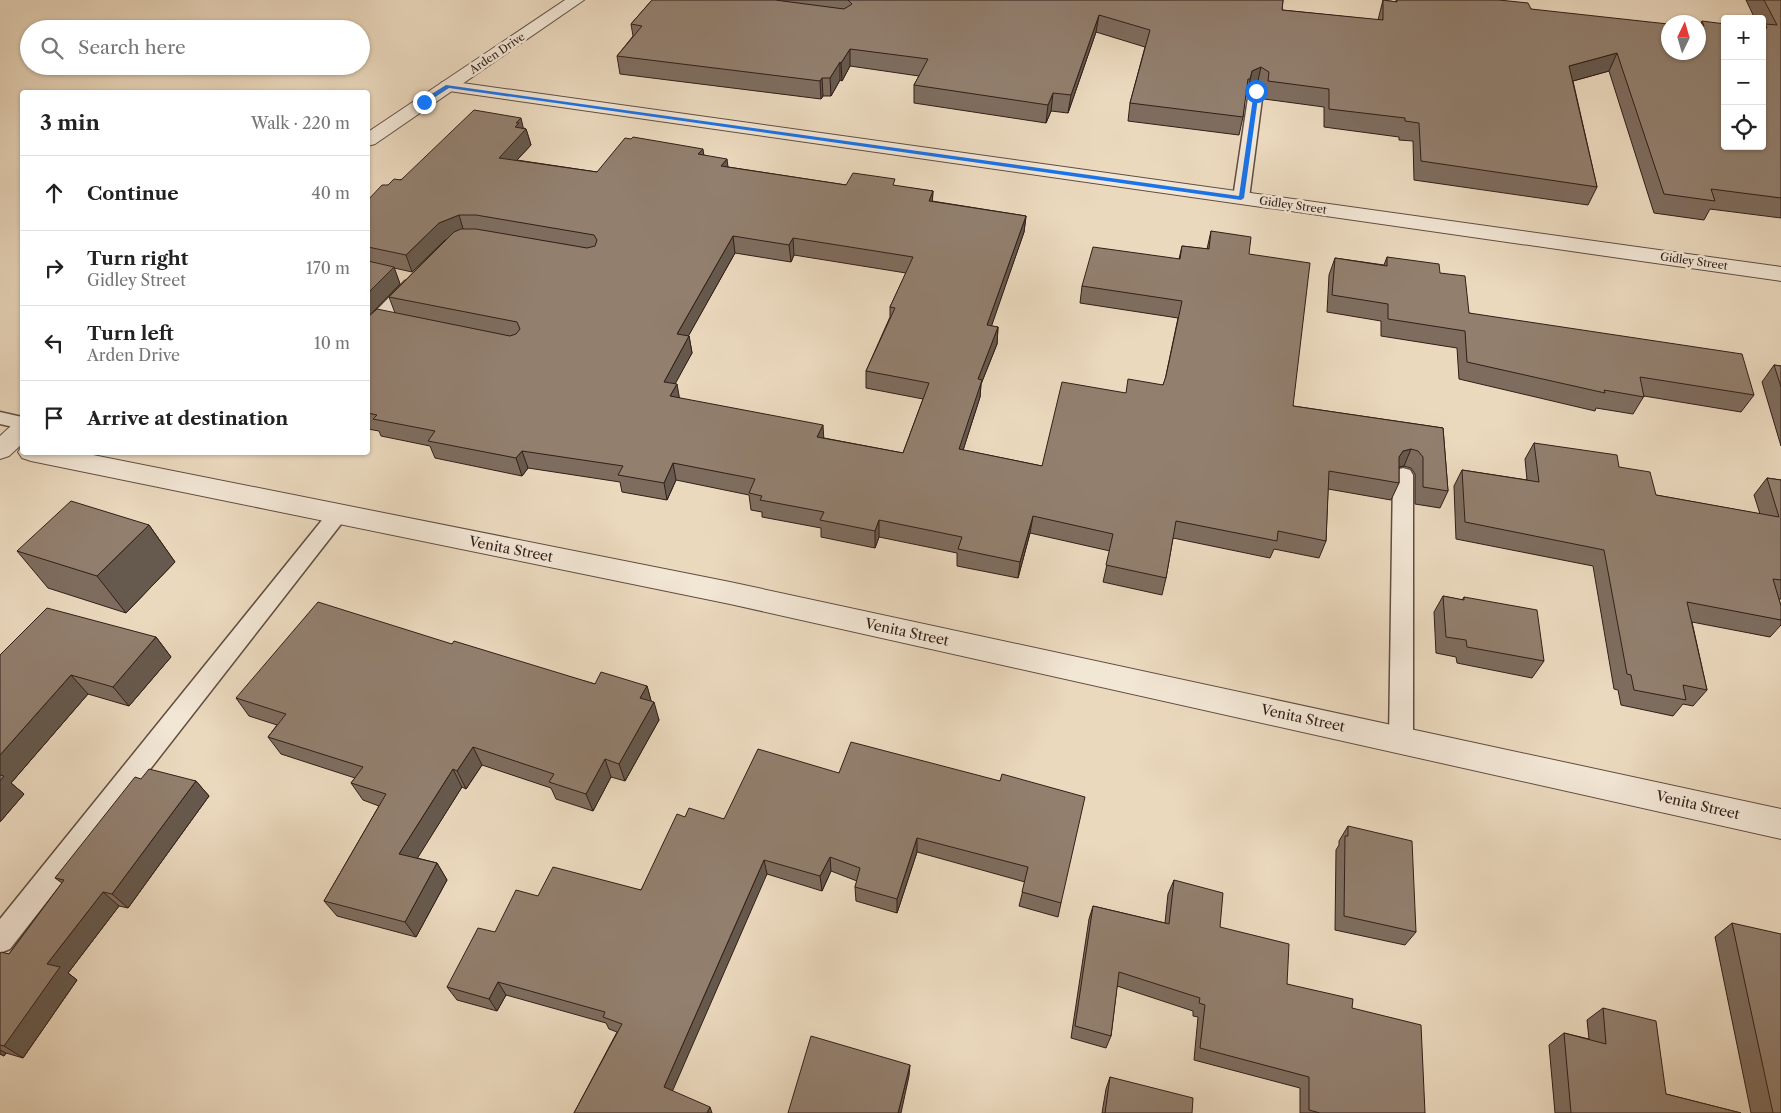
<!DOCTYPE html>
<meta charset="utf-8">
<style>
body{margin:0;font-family:"Libre Caslon Text",serif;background:#f2f2f2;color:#222}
.controls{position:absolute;right:15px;top:15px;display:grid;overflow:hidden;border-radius:5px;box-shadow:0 1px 4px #0004}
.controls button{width:45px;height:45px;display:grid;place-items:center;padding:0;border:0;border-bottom:1px solid #e0e0e0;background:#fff;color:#222;font:25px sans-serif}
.compass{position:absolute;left:1661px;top:15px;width:45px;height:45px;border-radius:50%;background:#fff;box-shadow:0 1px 4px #0004;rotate:5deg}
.stop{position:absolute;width:15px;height:15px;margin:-11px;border:4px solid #1a73e8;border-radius:50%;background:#fff}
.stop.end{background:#1a73e8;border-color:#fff;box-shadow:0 1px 5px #0008}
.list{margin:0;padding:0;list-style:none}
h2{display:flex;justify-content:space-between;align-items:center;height:65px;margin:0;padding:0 20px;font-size:21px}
h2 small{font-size:16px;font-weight:400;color:#767676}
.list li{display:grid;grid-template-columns:32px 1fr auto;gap:15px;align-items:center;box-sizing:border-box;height:75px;padding:0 20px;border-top:1px solid #e0e0e0}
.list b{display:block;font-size:19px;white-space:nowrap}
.list p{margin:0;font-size:16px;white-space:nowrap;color:#767676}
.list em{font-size:16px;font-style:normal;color:#767676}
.icon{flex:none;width:28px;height:28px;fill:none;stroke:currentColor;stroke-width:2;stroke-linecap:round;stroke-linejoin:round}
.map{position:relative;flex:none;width:1781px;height:1113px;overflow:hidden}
.search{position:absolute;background:#fff;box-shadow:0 1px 4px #0004;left:20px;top:20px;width:350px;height:55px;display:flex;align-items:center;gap:12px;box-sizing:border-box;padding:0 18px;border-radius:28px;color:#767676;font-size:19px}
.panel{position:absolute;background:#fff;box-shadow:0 1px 4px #0004;left:20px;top:90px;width:350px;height:365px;border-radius:5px}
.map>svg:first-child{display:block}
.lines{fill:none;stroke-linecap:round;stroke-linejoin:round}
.service-casing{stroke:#604d42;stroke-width:3}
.minor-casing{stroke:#604d42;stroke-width:2}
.tertiary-casing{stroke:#604d42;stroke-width:2}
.service{fill:#f2e6d5;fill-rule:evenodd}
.minor{fill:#f2e6d5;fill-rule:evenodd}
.tertiary{fill:#f2e6d5;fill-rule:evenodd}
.wall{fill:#7e6d5f;stroke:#311e18;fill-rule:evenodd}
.shaded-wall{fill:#66594d;stroke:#311e18}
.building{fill:#927f6e;stroke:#311e18;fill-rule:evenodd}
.route{fill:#1a73e8}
.labels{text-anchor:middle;stroke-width:5;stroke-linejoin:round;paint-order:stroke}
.far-street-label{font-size:11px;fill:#311e18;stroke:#f2e6d5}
.street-label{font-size:14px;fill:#311e18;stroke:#f2e6d5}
</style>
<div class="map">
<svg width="1781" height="1113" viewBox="0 0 1781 1113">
<rect width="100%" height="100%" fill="#ebd9be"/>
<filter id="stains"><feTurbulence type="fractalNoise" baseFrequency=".004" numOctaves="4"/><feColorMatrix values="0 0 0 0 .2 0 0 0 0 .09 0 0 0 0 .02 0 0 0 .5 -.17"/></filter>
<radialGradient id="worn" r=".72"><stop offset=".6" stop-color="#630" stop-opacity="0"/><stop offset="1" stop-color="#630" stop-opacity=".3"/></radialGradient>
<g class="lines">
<defs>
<path id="service" d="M1256 87 1263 91 1249 198 1247 201H1235L1233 198 1249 91Z
M411 280 417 281 420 285 417 289 374 333 368 334V319L405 281Z
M0 412 22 417V429L0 424Z
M1403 468 1410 470 1413 475V740L1410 747 1401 750 1392 747 1389 740 1393 475 1396 470Z
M338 506 345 509 348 514 345 519 10 949 0 953V919L331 509Z"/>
<path id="minor" d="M448 81 1781 267V281L442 90 439 86 442 82Z
M22 446V452H78L730 582 1781 809V839L730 604 31 461 22 458 18 452Z"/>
<path id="tertiary" d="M565 0H584L375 144 368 146V132Z
M22 421V444L9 456 0 459V436L13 424Z"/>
</defs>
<!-- service casing -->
<use href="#service" class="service-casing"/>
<!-- minor casing -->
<use href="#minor" class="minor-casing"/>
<!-- tertiary casing -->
<use href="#tertiary" class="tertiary-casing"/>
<!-- service -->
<use href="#service" class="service"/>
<!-- minor -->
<use href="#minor" class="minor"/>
<!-- tertiary -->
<use href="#tertiary" class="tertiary"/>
</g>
<!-- wall -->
<path class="wall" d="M652 0H1283L1282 10 1378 20 1383 0 1396 2V0H1499L1531 9 1668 52 1700 26 1702 21 1762 146V19H1755L1746 0H1781V218L1710 209 1704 220 1654 213 1609 71 1573 81 1597 187 1588 205 1414 180 1413 141 1399 140V137L1324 127V107L1264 99 1265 90 1257 85 1248 89 1246 97H1245L1243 117 1239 135 1128 121 1130 103 1145 47 1096 32 1068 113 1051 111 1046 123 914 103V85L919 76 850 66 842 81 840 80 831 96H823L821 99 620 74 617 56 633 36 631 24Z
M524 128 526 129 531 145 517 160 597 172 704 155 728 167 846 185 895 186 933 191 932 201 1026 216 1024 232 991 326 998 327 997 344 981 384 980 397 963 450 1042 466 1126 393 1163 385 1165 380 1178 318 1080 303 1082 286 1179 259 1182 246 1207 249 1211 231 1249 254 1293 406 1443 428 1448 491 1440 508 1415 504V474L1411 468 1404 466 1399 467V483L1391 500 1328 489 1326 541 1319 558 1274 549 1270 558 1173 538 1166 578 1162 595 1103 582 1110 551 1030 533 1018 578 957 566V553L879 537 875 548 821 537V528L762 517V512L751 510 749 495 676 480 667 500 622 492 620 482 528 468 522 476 435 458 430 446 381 436 379 431 368 429V317L395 313 389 297 446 239 445 240 412 272 394 268 400 284 368 317V200L388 185ZM735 253 791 262 794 255 906 273 890 307V317L866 371V388L923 399 903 453 824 438 679 398 675 383 692 353 689 336H688Z
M1387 257 1440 273 1469 313 1754 395 1741 412 1644 396 1633 414 1596 408 1595 411 1459 379 1457 348 1381 336V321L1327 312 1329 275 1335 258 1384 265Z
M1774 365 1781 366V446L1762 382Z
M1534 443 1619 467 1656 495 1760 514 1754 495 1767 478 1781 480V599H1779L1781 606V625L1770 637 1692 622 1707 690 1693 706 1683 704 1673 716 1621 705 1618 690 1614 689 1593 566 1456 539 1454 486 1462 470 1527 480 1525 459Z
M149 525 175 562 126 613 48 588 17 551Z
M1443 596 1462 600 1464 597 1544 661 1532 678 1457 663 1456 657 1436 653 1434 612Z
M156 637 171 657 129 706 88 694 11 783 24 794 0 822V655Z
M452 644 595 684 647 686 651 701 659 720 625 781 611 777 593 811 556 799 551 788 482 765 466 789 462 787 417 858 437 863 447 880 416 937 337 916 324 901 379 806 363 800 351 783 355 778 281 754 268 737 277 725 249 716 236 698Z
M839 773 1000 781 1061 903 1058 917 1019 906 1025 882 917 852 897 913 856 901 855 887 857 881 831 871 822 891 767 874 574 1113 617 1032 609 1029 606 1023 506 995 497 1011 457 1000 447 987 495 932 538 896 641 890 685 817 724 819Z
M141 779 196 781 209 796 128 908 119 906 68 973 77 980 23 1058 6 1053 4 1056 0 1054V954H9L62 883 55 878Z
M1348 826 1416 932 1405 945 1335 930 1336 850 1339 845V841Z
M1174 880 1220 927 1287 984 1352 1008 1425 1113H1300V1088L1194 1060 1198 1017 1193 1016V1011L1117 986 1111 1036 1106 1048 1071 1038 1089 919 1093 906 1165 923 1168 894Z
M1732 923 1781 1113H1751L1715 937Z
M1603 1008 1666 1094 1741 1113H1555L1549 1045 1564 1033 1589 1039 1587 1020Z
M1110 1077 1192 1113H1102L1106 1089Z"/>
<!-- shaded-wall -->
<path class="shaded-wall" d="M1099 15 1096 32 1068 113 1071 95Z
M850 49V66L842 81 841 63Z
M1617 53 1609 71 1562 84 1569 66Z
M840 62V80L831 96 830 78Z
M1261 67 1257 85 1248 89 1252 71Z
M822 78 823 96 821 99 820 81Z
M1053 93 1051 111 1046 123 1048 105Z
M521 118 524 131 526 129 531 145 504 174 499 158 516 123Z
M703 149 705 165 698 154Z
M727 159 729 175 721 166Z
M933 191 932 208 929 201Z
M459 215 464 232 445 240 412 272 406 255 439 223Z
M1026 216 1024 232 986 342 987 325Z
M733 236 735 253 680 351 677 334Z
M793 238 794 255 791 262 789 245Z
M394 267 400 284 368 317V293Z
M998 327 997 344 981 384 980 397 958 466 959 449 978 379Z
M689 336 692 353 667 399 664 382Z
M677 384 680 401 670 396Z
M823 425 824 442 817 437Z
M1411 449 1404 466 1395 468 1399 457 1403 451Z
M522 451 528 468 522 476 516 458Z
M673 463 676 480 667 500 664 483Z
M1033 516 1030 533 1018 578 1020 562Z
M879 520V537L875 548V531Z
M149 525 175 562 126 613 97 576Z
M156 637 171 657 129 706 113 687Z
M71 675 88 694 11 783 24 794 0 822V755Z
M647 686 652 704 640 698Z
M654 702 659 720 625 781 619 764Z
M473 747 482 765 466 789 457 771Z
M605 759 611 777 593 811 586 794Z
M453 769 462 787 410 870 399 854Z
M196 781 209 796 128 908 112 894Z
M917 838V852L897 913V899Z
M830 857 831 871 822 891 820 876Z
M764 860 767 874 669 1099 664 1087Z
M437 863 447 880 416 937 405 922Z
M103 892 119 906 68 973 77 980 23 1058 4 1046 47 964Z
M498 982 506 995 497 1011 489 999Z
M0 1050 6 1053 4 1056 0 1054Z
M910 1065 909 1076 901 1113H898Z
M710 1107 712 1113H707Z"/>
<!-- building -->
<path class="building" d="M652 0H775L844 9 852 4 848 0H1283L1282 10 1383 20V0L1397 2V0H1499L1528 3 1531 9 1668 24V52H1698V25L1704 26 1702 21 1725 24V146H1762V28H1767L1765 24 1777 25 1764 0H1781V198L1711 189 1715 201 1664 194 1617 53 1569 66 1597 187 1421 161 1419 123 1405 121V118L1329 109V89L1268 81 1269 72 1261 67 1252 71 1250 79H1248L1243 117 1130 103 1150 30 1099 15 1071 95 1053 93 1048 105 914 85 928 59 850 49 841 63 840 62 830 78H822L820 81 617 56 642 26 631 24Z
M474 110 521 118 516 123H519L515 127 526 129 499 158 597 172 625 138 631 139 633 137 703 149 698 154 727 159 721 166 846 185 853 173 895 179 893 185 933 191 929 201 1026 216 987 325 998 327 978 379 982 380 959 449 1042 466 1062 382 1126 393 1128 379 1163 385 1166 376 1182 301 1082 286 1093 247 1180 259 1182 246 1209 249 1211 231 1251 237 1249 254 1310 263 1293 406 1443 428 1448 491 1423 487V457L1418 451 1411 449 1403 451 1399 457V483L1329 471 1326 541 1278 531 1277 541 1176 521 1166 578 1106 565 1113 534 1033 516 1020 562 958 549 962 537 879 520 875 531 820 520 824 512 760 500 762 496 749 493 755 479 673 463 664 483 618 475 623 466 522 451 516 458 428 441 435 431 373 419 377 415 368 413V317L377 309 510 336 516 334 520 329 517 322 389 297 454 232 461 229H476L587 248 595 246 597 240 594 235 476 215H459L439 223 406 255 368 247V200L382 185H388L394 179 401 180ZM733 236 789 245 793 238 913 257 890 307 895 308 866 371 929 383 903 453 817 437 823 425 670 396 677 384 664 382 689 336 677 334Z
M1387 257 1439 264 1440 273 1465 276 1469 313 1742 354 1754 395 1640 377 1644 397 1604 390 1605 393 1467 362 1465 331 1388 319V304L1332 295 1335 258 1387 266Z
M368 261 394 267 368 293Z
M1774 365 1781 366V387Z
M1534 443 1617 455 1619 467 1650 472 1656 495 1779 517 1767 478 1781 480V580L1773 579 1781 606V620L1687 602 1707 690 1683 685 1686 700 1634 690 1631 675 1627 674 1604 550 1465 522 1462 470 1539 482Z
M71 501 149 525 97 576 17 551Z
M1443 596 1464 600V597L1537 610 1544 661 1467 647 1466 640 1446 637Z
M318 602 452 644 454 641 595 684 601 672 647 686 640 698 654 702 619 764 605 759 586 794 549 782 554 774 473 747 457 771 453 769 399 854 437 863 405 922 324 901 386 794 351 783 363 767 268 737 286 714 236 698Z
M47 608 156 637 113 687 71 675 0 755V655Z
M851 742 1000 781 1002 774 1085 797 1061 903 1022 892 1028 867 917 838 897 899 855 887 860 868 830 857 820 876 764 860 664 1087 710 1107 707 1113H574L622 1024 603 1017 605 1012 498 982 489 999 447 987 478 928 495 932 516 890 538 896 553 867 641 890 677 814 685 817 689 808 724 819 758 749 839 773Z
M149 769 196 781 112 894 103 892 47 964 60 967 4 1046 0 1045V954L1 952 9 954 64 880 55 878 135 777 141 779Z
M0 775 4 776 0 781Z
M1348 826 1412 841 1416 932 1344 916 1345 836H1348Z
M1174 880 1223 893 1220 927 1289 944 1287 984 1353 999 1352 1008 1421 1025 1425 1113H1320L1309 1110V1077L1200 1048 1205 1005 1199 1003 1200 998 1119 972 1111 1036 1075 1026 1093 906 1169 924Z
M1732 923 1781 934V1113H1773Z
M1603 1008 1656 1021 1666 1094 1741 1113H1571L1564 1033 1606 1044Z
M811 1036 910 1065 898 1113H788Z
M1110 1077 1193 1098 1192 1113H1105Z"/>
<!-- route -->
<path class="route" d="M446 85 1239 196 1254 91 1256 89 1259 91 1244 198 1241 200 449 88 426 103H422V100Z"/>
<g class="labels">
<!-- far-street labels -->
<g class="far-street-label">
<text transform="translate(497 53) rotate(-34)" y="4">Arden Drive</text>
<text transform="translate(1293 205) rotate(8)" y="4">Gidley Street</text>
<text transform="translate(1694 261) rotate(8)" y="4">Gidley Street</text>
</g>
<!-- street labels -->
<g class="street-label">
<text transform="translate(511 549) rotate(11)" y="5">Venita Street</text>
<text transform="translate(907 632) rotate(12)" y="5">Venita Street</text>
<text transform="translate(1303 718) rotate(12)" y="5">Venita Street</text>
<text transform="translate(1698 805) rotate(13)" y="5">Venita Street</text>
</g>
</g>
<rect width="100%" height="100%" filter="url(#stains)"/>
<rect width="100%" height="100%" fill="url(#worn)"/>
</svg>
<div class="controls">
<button>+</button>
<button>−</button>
<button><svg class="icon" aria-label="locate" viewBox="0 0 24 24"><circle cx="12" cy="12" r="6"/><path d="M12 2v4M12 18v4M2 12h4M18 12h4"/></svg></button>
</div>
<svg class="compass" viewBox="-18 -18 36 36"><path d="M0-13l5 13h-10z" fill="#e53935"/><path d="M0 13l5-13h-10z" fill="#767676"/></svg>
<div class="stop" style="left:1256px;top:91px"></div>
<div class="stop end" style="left:424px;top:102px"></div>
<div class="search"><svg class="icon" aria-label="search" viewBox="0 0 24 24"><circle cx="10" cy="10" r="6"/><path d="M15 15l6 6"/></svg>Search here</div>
<section class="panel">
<h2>3 min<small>Walk · 220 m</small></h2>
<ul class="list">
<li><svg class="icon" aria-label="ahead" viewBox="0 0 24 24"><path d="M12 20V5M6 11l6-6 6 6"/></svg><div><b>Continue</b></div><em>40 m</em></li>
<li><svg class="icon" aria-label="right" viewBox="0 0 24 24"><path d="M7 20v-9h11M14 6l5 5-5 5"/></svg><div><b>Turn right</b><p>Gidley Street</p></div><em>170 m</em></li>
<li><svg class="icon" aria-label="left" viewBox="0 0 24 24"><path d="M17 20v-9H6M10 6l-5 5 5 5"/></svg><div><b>Turn left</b><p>Arden Drive</p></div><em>10 m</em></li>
<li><svg class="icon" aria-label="arrive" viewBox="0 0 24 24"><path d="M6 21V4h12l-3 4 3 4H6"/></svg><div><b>Arrive at destination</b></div></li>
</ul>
</section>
</div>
